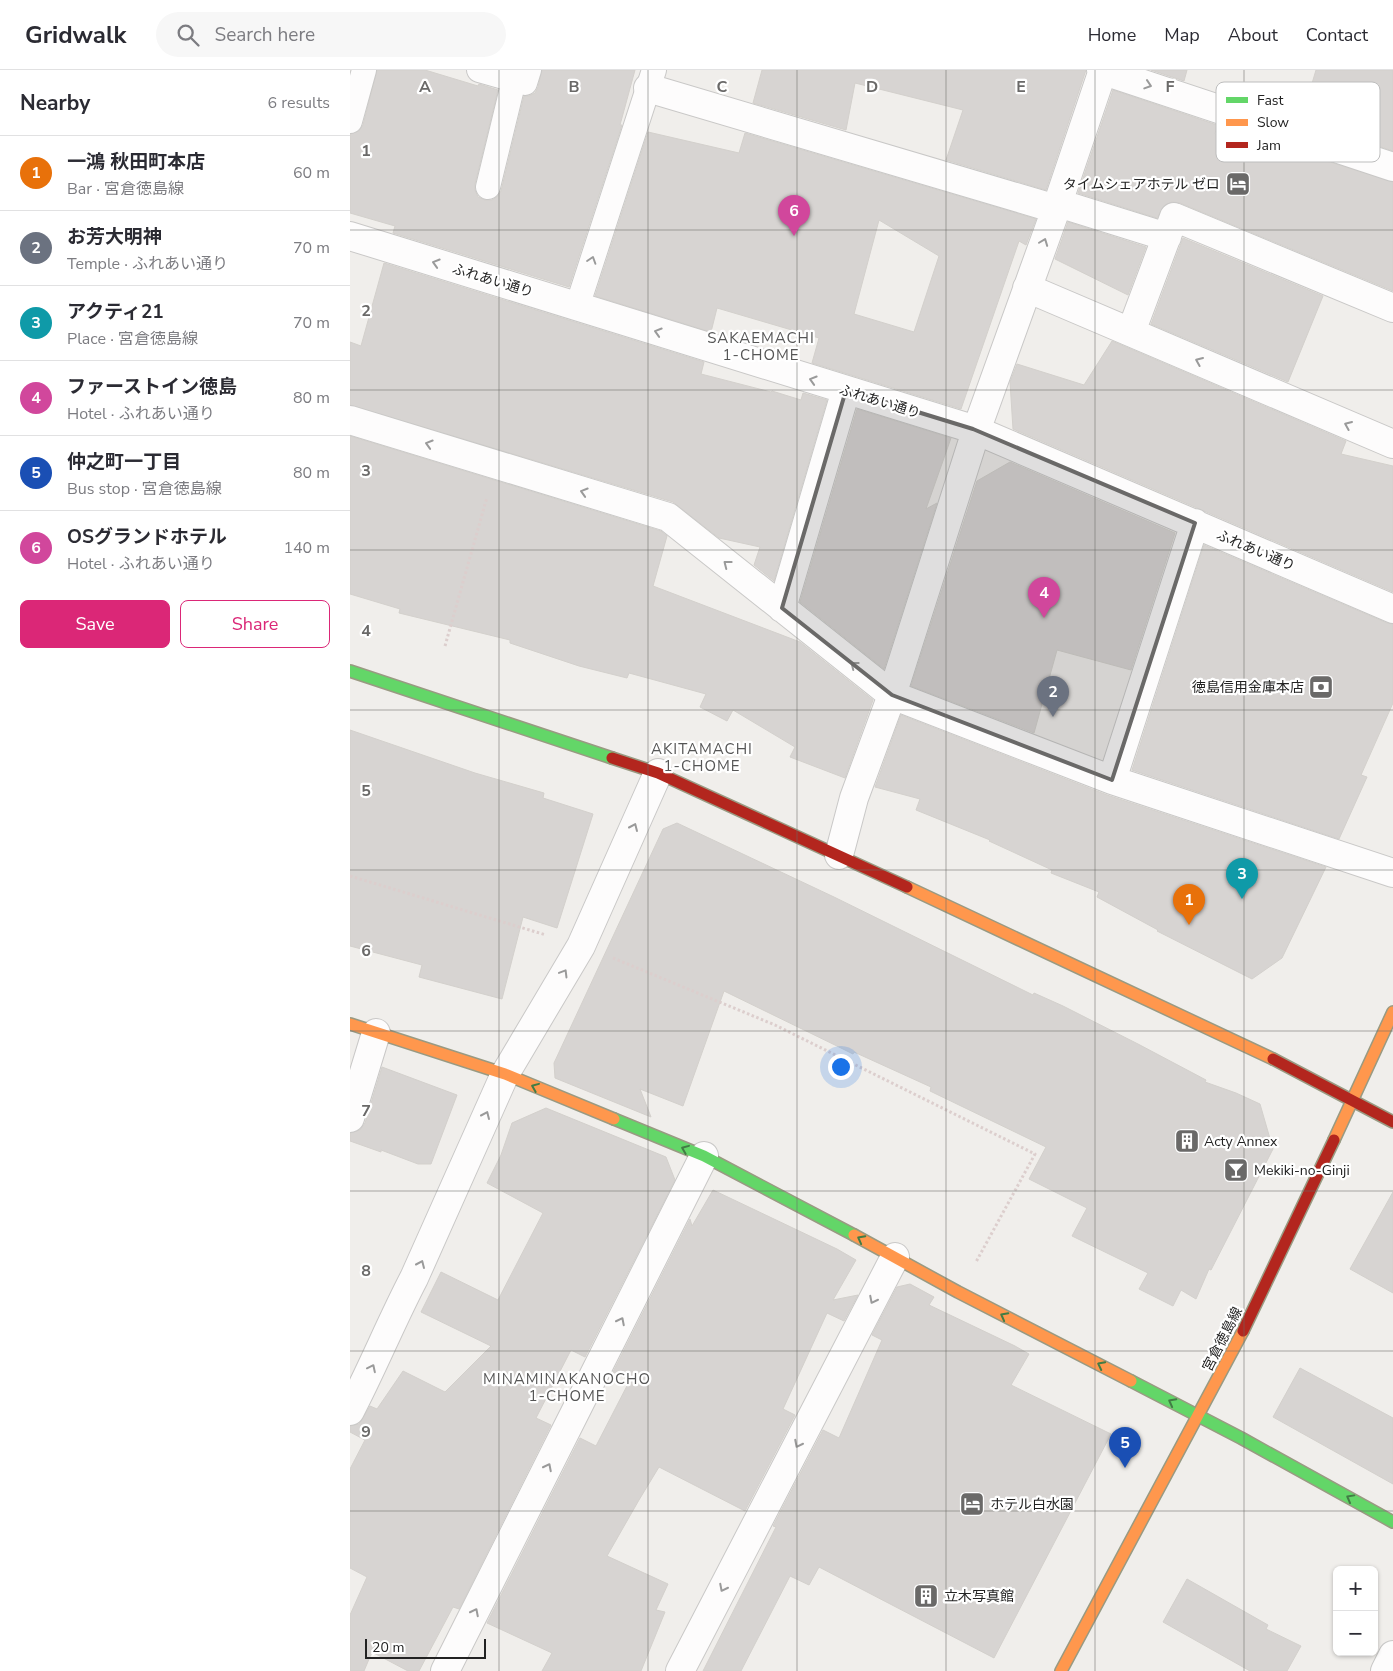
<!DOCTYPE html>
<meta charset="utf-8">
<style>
body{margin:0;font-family:"Nunito Sans","Noto Sans JP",sans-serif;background:#f7f7f7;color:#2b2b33}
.controls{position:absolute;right:15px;bottom:15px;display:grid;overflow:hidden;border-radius:8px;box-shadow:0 1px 4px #0004}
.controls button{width:45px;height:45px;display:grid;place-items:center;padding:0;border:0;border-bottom:1px solid #e1e1e2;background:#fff;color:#2b2b33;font:25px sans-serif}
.scale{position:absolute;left:15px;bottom:12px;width:121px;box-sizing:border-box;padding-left:5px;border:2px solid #222;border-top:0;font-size:14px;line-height:18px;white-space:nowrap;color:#222;-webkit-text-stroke:4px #fff;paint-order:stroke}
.you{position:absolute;left:490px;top:996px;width:18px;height:18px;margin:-12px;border:4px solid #fff;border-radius:50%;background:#1a73e8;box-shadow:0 0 0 8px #1a73e833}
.badge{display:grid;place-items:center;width:32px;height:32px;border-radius:50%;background:#db2777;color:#fff;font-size:16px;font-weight:700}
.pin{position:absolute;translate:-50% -41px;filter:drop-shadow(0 1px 2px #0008)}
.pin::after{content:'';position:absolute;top:26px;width:18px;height:15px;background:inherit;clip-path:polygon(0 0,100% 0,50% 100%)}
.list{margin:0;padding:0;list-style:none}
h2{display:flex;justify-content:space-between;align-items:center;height:65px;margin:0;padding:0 20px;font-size:21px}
h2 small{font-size:16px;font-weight:400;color:#7c7c81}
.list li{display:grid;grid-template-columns:32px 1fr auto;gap:15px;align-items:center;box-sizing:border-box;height:75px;padding:0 20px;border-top:1px solid #e1e1e2}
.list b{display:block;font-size:19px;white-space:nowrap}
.list p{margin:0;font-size:16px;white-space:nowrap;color:#7c7c81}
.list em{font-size:16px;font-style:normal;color:#7c7c81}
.actions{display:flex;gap:10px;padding:15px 20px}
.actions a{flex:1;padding:11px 0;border:1px solid #db2777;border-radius:8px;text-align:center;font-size:18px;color:#db2777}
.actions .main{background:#db2777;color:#fff}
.icon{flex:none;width:28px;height:28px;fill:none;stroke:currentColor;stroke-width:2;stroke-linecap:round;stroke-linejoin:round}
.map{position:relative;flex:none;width:1043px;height:1601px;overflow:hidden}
header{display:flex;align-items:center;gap:30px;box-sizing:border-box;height:70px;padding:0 25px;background:#fff;border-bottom:1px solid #e1e1e2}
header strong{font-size:24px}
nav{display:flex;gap:28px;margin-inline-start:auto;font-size:18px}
.search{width:350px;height:45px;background:#f7f7f7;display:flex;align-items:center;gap:12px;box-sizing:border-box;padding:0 18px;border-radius:28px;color:#7c7c81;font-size:19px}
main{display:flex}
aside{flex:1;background:#fff}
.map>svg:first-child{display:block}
.building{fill:#d7d4d2;stroke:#d3d0cc;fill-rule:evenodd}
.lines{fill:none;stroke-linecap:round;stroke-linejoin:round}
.lane-casing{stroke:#c9c8c7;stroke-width:26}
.street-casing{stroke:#c9c8c7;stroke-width:30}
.fast-casing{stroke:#999a82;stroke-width:14}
.slow-casing{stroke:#999a82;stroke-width:14}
.jam-casing{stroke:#999a82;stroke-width:14}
.path{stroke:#dccecd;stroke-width:3;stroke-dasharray:2.5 2.5;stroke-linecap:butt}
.lane{stroke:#fdfcfc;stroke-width:24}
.street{stroke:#fdfcfc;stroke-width:28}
.fast{stroke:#63d668;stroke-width:11}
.slow{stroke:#ff974d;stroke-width:11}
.jam{stroke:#b3261e;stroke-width:11}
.oneway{stroke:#9a9a9a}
.oneway2{stroke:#427c45}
.marked{fill:#6a6968;fill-opacity:0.2;stroke:#6a6968;stroke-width:4;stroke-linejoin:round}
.grid{fill:none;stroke:#6a6968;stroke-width:1;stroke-opacity:0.55}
.labels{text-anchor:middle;stroke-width:4.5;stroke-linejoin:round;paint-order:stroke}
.poi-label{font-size:14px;fill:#222;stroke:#fff;text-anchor:start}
.street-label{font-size:14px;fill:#222;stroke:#fff}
.neighbourhood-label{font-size:15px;letter-spacing:1px;fill:#555;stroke:#fff}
.key{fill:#fff;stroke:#bdbdbd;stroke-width:1}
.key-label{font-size:14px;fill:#222}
.grid-label{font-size:16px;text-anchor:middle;font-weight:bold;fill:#6a6968;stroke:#fff;stroke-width:4.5;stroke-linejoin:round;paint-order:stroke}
</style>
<header>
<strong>Gridwalk</strong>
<div class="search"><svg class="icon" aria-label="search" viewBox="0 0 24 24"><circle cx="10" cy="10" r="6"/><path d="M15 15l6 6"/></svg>Search here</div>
<nav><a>Home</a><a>Map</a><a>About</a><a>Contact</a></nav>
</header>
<main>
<aside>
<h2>Nearby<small>6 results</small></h2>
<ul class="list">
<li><span class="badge" style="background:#e8710a">1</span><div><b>一鴻 秋田町本店</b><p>Bar · 宮倉徳島線</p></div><em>60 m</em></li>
<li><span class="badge" style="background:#6b7280">2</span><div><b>お芳大明神</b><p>Temple · ふれあい通り</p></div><em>70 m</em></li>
<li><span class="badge" style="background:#0f9aa8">3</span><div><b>アクティ21</b><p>Place · 宮倉徳島線</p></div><em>70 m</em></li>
<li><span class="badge" style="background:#d1479c">4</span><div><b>ファーストイン徳島</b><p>Hotel · ふれあい通り</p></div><em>80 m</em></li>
<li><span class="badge" style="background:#1a4fb4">5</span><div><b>仲之町一丁目</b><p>Bus stop · 宮倉徳島線</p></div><em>80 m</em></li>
<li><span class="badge" style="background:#d1479c">6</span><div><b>OSグランドホテル</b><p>Hotel · ふれあい通り</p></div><em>140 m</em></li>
</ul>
<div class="actions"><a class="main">Save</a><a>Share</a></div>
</aside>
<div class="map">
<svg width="1043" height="1601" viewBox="0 0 1043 1601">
<rect width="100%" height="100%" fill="#f0eeeb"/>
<!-- building -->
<path class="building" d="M27 0H75L128 16 129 14 148 20 125 114V120L128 127 135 130H142L148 126 151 121 174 26H179L185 23 188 17 192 0H285L270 55H272L219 217 43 163 45 156 0 143V64L9 61 13 55Z
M412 0H736L696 120 596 90 613 40 505 13 496 60 403 33Z
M801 0H837L834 11Z
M966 0H1043V81L951 50Z
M763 20 867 55 865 64 940 88 942 80 1043 112V221L830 133 822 132 815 135 807 148 728 123Z
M298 62 389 83 395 63 686 149 676 175 669 171 611 339 462 293 469 268 367 238 361 262 245 226ZM529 150 589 186 564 262 504 244Z
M718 152 796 177 778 225 705 189Z
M833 168 973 226 938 312 801 254Z
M34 193 354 292 351 304 421 322 422 321 451 330 453 323 477 330 424 511 404 495 410 477 369 468 323 432 0 335V272L11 276Z
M762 271 996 371 991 384 1043 396V522L663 359 660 312 667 294 734 315Z
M507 339 601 368 576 439 587 433 534 599 450 532Z
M0 366 311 461 317 466 303 516 450 572 523 630 495 708 440 687 445 677 383 640 377 651 350 637 356 624 279 603 277 608 229 596 160 573V570L49 543 50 539 0 524Z
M660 392 825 463 781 600 707 580 684 663 561 616 627 411Z
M854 475 1037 553 1043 554V633L1011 705 1017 707 989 769 782 700Z
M551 645 757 725 976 797 932 888 902 909 807 861 808 860 747 827 749 822 701 803 702 800 639 771 640 770 566 740 570 729 525 717Z
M0 660 125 703 194 723 193 728 243 744 207 858 173 847 152 929 69 907 72 895 0 876Z
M327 753 484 827 683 925 684 923 713 936 788 974 856 1010 855 1012 886 1023 910 1034 923 1079 861 1200 859 1199 846 1229 831 1220 823 1236 789 1219 798 1203 722 1166 737 1138 679 1109 696 1077 580 1021 581 1017 504 982 503 984 489 977 374 921 333 1036 290 1019 301 1047 205 1008 204 993 313 759Z
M32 997 107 1025 81 1094H68L31 1080V1082L0 1071V1063L10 1060 15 1053Z
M196 1038 316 1087 325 1110 235 1287 221 1280 186 1348 201 1355 109 1539 103 1537 69 1601H58L22 1582 14 1601H0V1545L17 1507 0 1498V1399L15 1370 0 1362V1356L9 1354 20 1336 27 1339 53 1301 95 1322 141 1276 71 1242 91 1202 148 1230 193 1143 137 1113 151 1085 162 1053Z
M363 1120 487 1179 506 1190 483 1230 508 1225 494 1251 477 1243 433 1339 445 1345 395 1441 309 1397 289 1430 257 1486 318 1514 306 1540 315 1542 291 1601H192L202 1583 137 1553 230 1368 246 1376 280 1310 263 1302 340 1149 342 1156Z
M1043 1122V1223L1000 1199Z
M560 1214 584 1227 579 1235 665 1276 679 1284 661 1315 761 1364 644 1588 469 1497 459 1515 440 1506 391 1601H353L426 1457 423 1456 473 1360 489 1368 532 1270 522 1265 547 1217Z
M950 1298 1043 1348V1414L923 1347Z
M837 1509 918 1555 916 1559 951 1576 937 1601H900L813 1552Z"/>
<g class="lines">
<defs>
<path id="lane" d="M129 0 175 13 179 0
M0 51 14 0
M138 117 164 10
M227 237 304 0"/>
<path id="street" d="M751 0 1043 97
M298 18 706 139
M708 133 817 167
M0 166 623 359 1043 539
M677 218 1043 374
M781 262 824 147 1043 238
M0 350 318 447 542 625 762 710 1043 803
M432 538 496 320
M762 710 845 453
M489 785 504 728 542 625 626 361 706 139 753 0
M0 1048 26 963
M0 1341C23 1297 41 1252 64 1208L155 1004 231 876 308 703
M95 1601 354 1086
M330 1601 545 1187
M1035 1601 1043 1585"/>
<path id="fast" d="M0 601 262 688
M264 1049 354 1086 504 1165
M781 1311 891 1368 1043 1452"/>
<path id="slow" d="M557 817 923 989
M0 954 155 1004 264 1049
M984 1070 1043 942
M504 1165 608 1222 781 1311
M711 1601 893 1261"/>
<path id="jam" d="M262 688 308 703 557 817
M923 989 1043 1052
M893 1261 984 1070"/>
</defs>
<!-- lane casing -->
<use href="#lane" class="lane-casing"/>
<!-- street casing -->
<use href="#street" class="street-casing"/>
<!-- fast casing -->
<use href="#fast" class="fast-casing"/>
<!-- slow casing -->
<use href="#slow" class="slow-casing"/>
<!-- jam casing -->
<use href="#jam" class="jam-casing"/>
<!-- path -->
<path class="path" d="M95 576 137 427
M0 806 196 865
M263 888 425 955 685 1084 626 1192"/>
<!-- lane -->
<use href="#lane" class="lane"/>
<!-- street -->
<use href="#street" class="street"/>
<!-- fast -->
<use href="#fast" class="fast"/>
<!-- slow -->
<use href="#slow" class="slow"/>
<!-- jam -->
<use href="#jam" class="jam"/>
</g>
<!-- one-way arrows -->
<defs><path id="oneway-chevron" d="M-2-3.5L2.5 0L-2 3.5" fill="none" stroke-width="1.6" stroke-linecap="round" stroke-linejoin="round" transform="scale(1.25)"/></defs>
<g class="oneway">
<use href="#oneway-chevron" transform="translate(798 15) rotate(18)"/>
<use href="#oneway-chevron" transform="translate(694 172) rotate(-69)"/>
<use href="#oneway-chevron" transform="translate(242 190) rotate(-72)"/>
<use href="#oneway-chevron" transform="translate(86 193) rotate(-163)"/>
<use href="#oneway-chevron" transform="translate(308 262) rotate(-163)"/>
<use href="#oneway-chevron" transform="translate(849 291) rotate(-157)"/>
<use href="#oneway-chevron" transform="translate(463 310) rotate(-163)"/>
<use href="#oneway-chevron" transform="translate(998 355) rotate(-157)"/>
<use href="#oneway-chevron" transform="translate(79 374) rotate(-163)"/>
<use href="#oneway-chevron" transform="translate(234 422) rotate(-163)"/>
<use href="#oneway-chevron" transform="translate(377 494) rotate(-142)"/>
<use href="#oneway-chevron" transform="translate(504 595) rotate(-142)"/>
<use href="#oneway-chevron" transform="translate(284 757) rotate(-66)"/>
<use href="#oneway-chevron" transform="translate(214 903) rotate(-59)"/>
<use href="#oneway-chevron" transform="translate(136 1045) rotate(-66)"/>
<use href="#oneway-chevron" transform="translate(71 1194) rotate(-66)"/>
<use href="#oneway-chevron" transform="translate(523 1230) rotate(117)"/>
<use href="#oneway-chevron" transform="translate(271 1251) rotate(-63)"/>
<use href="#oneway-chevron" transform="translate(22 1298) rotate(-64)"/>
<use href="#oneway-chevron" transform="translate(448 1374) rotate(117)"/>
<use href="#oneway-chevron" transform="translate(198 1397) rotate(-63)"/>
<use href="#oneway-chevron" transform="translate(373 1518) rotate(117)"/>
<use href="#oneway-chevron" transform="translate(125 1542) rotate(-63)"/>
</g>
<g class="oneway2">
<use href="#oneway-chevron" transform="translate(185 1017) rotate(-158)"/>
<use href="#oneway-chevron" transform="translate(335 1079) rotate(-158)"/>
<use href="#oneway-chevron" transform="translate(511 1169) rotate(-152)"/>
<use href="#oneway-chevron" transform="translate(654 1246) rotate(-152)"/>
<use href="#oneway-chevron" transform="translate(751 1295) rotate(-153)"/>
<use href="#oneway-chevron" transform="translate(822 1332) rotate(-152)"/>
<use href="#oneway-chevron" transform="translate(1000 1428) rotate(-151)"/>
</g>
<!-- marked area -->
<path class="marked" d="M496 320 623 359 845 453 762 710 542 625 432 538Z"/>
<!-- grid -->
<path class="grid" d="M149 0V1601M298 0V1601M447 0V1601M596 0V1601M745 0V1601M894 0V1601M0 160H1043M0 320H1043M0 480H1043M0 640H1043M0 800H1043M0 961H1043M0 1121H1043M0 1281H1043M0 1441H1043"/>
<!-- icons -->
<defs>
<symbol id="hotel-square" viewBox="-11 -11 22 22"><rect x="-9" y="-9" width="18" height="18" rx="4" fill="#6a6968" stroke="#fff"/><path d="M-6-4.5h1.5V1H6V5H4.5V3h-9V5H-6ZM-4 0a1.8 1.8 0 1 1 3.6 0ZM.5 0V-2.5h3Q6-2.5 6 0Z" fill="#fff"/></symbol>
<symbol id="bank-square" viewBox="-11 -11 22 22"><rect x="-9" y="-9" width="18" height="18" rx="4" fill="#6a6968" stroke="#fff"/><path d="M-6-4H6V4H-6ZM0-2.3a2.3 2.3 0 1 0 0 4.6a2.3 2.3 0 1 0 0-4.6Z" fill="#fff"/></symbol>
<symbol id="building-square" viewBox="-11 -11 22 22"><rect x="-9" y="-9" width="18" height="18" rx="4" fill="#6a6968" stroke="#fff"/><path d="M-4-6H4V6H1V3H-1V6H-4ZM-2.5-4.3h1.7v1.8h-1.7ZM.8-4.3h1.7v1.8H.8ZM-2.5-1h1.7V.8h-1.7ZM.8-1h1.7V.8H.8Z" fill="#fff"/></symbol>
<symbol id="bar-square" viewBox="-11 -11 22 22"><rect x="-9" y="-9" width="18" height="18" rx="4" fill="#6a6968" stroke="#fff"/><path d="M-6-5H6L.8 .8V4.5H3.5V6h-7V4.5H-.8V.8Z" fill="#fff"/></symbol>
</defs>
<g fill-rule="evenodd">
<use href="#hotel-square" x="874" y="100" width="28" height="28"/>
<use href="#bank-square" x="957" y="603" width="28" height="28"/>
<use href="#building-square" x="823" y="1057" width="28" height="28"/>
<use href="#bar-square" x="872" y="1086" width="28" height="28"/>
<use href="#hotel-square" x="608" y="1420" width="28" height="28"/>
<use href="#building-square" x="562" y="1512" width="28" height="28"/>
</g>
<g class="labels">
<!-- poi labels -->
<g class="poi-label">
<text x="870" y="119" text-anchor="end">タイムシェアホテル ゼロ</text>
<text x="954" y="622" text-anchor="end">徳島信用金庫本店</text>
<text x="854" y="1076">Acty Annex</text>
<text x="904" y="1105">Mekiki-no-Ginji</text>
<text x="640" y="1439">ホテル白水園</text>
<text x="594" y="1531">立木写真館</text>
</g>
<!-- street labels -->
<g class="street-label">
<text transform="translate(143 210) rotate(17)" y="5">ふれあい通り</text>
<text transform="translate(530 331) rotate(17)" y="5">ふれあい通り</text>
<text transform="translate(906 480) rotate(23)" y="5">ふれあい通り</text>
<text transform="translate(872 1269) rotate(-63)" y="5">宮倉徳島線</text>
</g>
<!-- neighbourhood labels -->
<g class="neighbourhood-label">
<text x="411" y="273">SAKAEMACHI<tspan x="411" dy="17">1-CHOME</tspan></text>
<text x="352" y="684">AKITAMACHI<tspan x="352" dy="17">1-CHOME</tspan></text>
<text x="217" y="1314">MINAMINAKANOCHO<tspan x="217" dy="17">1-CHOME</tspan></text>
</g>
</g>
<!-- legend -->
<rect x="866" y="12" width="164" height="80" rx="8" class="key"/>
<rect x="876" y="27" width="22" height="6" fill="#63d668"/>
<rect x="876" y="49" width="22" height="7" fill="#ff974d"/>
<rect x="876" y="72" width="22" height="6" fill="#b3261e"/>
<g class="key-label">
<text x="907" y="35">Fast</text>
<text x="907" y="57">Slow</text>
<text x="907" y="80">Jam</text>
</g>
<g class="grid-label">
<text x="75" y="22">A</text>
<text x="224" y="22">B</text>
<text x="372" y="22">C</text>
<text x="522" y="22">D</text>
<text x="671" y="22">E</text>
<text x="820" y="22">F</text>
<text x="16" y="86">1</text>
<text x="16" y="246">2</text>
<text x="16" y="406">3</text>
<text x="16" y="566">4</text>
<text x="16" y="726">5</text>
<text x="16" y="886">6</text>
<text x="16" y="1046">7</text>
<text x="16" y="1206">8</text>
<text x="16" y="1367">9</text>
</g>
</svg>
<div class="controls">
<button>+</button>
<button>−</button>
</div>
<div class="scale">20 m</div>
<div class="you"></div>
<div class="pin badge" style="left:839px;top:855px;background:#e8710a">1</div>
<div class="pin badge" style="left:703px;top:647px;background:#6b7280">2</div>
<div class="pin badge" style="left:892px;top:829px;background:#0f9aa8">3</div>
<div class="pin badge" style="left:694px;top:548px;background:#d1479c">4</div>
<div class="pin badge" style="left:775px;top:1398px;background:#1a4fb4">5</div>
<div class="pin badge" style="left:444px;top:166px;background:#d1479c">6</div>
</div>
</main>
